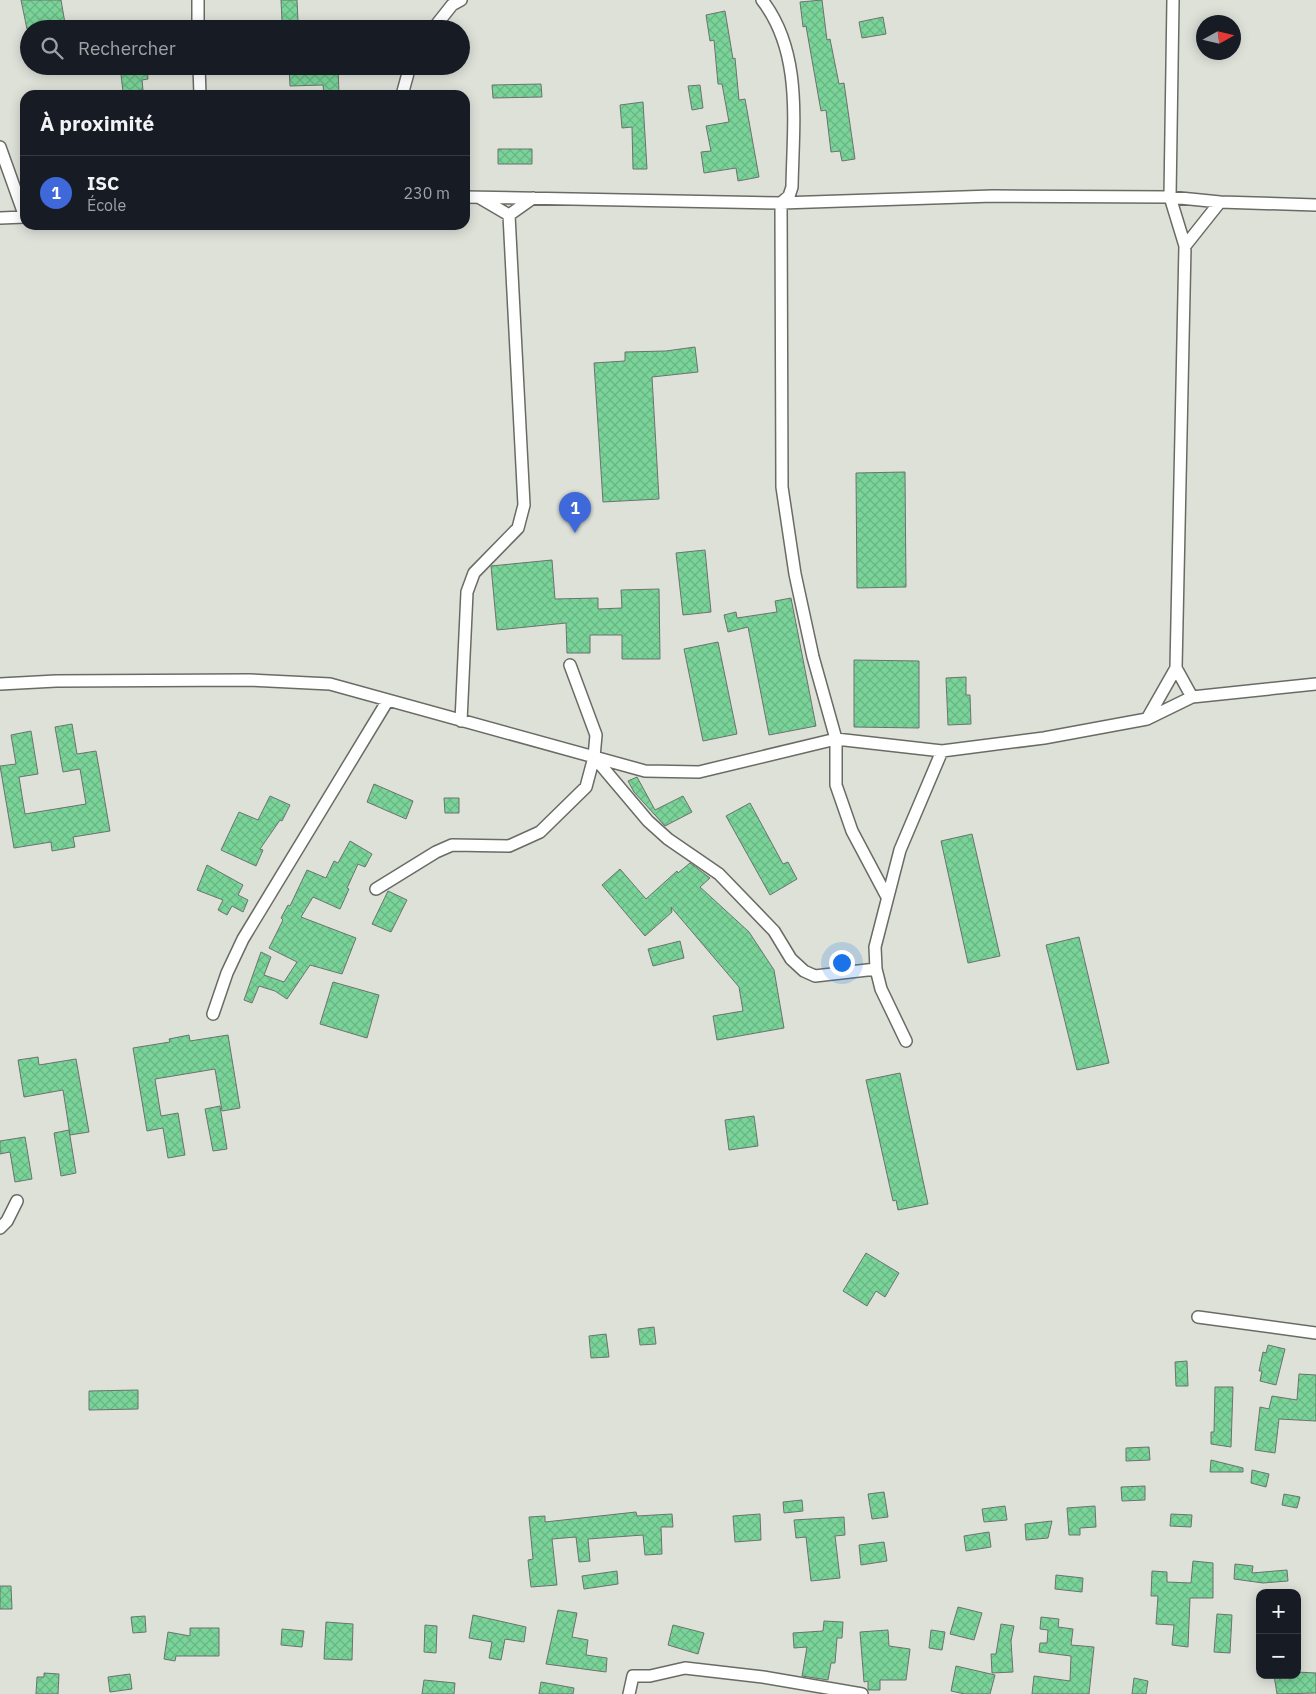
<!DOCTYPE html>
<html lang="fr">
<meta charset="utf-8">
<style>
body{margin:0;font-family:"IBM Plex Sans",sans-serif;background:#242831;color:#f1f3f6}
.controls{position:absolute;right:15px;bottom:15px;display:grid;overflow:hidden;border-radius:10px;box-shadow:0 2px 12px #0003}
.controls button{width:45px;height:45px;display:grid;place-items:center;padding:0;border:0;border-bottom:1px solid #363941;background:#171b24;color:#f1f3f6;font:25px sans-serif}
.compass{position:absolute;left:1196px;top:15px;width:45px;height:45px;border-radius:50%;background:#171b24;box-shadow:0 2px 12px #0003;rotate:82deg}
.you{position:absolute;left:841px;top:962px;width:18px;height:18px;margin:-12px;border:4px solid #fff;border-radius:50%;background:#1a73e8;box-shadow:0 0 0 8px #1a73e833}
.badge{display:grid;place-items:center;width:32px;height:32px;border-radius:50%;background:#3f69da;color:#fff;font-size:16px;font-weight:700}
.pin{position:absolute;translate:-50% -41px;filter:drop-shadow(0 1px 2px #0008)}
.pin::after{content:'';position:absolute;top:26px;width:18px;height:15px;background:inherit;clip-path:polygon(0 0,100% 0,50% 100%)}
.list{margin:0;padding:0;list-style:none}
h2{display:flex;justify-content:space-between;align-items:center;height:65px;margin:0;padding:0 20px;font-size:21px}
h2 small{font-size:16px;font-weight:400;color:#9ea1a6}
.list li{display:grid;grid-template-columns:32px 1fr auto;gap:15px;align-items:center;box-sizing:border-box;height:75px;padding:0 20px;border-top:1px solid #363941}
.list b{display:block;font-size:19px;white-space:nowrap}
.list p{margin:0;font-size:16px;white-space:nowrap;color:#9ea1a6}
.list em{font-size:16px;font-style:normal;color:#9ea1a6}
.icon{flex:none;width:28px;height:28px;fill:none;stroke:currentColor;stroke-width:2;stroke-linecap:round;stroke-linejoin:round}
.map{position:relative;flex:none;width:1316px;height:1694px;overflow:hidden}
.search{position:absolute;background:#171b24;box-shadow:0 2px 12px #0003;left:20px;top:20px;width:450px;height:55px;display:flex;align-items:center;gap:12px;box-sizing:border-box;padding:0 18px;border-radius:28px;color:#9ea1a6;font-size:19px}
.panel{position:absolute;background:#171b24;box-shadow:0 2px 12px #0003;left:20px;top:90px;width:450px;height:140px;border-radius:15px}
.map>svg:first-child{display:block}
.building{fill:url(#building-cross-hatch);stroke:#6c736e}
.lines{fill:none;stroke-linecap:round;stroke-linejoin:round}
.street-casing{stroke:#696c65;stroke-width:14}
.street{stroke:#fff;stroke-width:11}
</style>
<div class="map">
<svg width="1316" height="1694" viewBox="0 0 1316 1694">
<defs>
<pattern id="building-cross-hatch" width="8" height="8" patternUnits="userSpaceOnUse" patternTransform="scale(1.25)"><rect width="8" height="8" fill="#7ad499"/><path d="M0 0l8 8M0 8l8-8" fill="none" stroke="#68b583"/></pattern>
</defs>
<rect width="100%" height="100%" fill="#dde1d8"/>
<!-- building -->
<path class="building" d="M21 0H61L66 29H27Z
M281 0H297L298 21H282Z
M822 0 827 40 830 39 839 84 844 83 855 159 842 161 840 151 831 152 826 110 821 111 806 26 803 27 800 2Z
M725 11 733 59 735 58 739 100 745 99 759 177 738 181 736 168 704 173 701 152 711 151 706 126 729 122 722 84H718L714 40 710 41 706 15Z
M883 17 886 34 862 38 859 22Z
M120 66H147L148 79 142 80 143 90 123 92Z
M289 66H338L339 95H324L323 85 290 86Z
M541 84 542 97 493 98 492 85Z
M700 85 703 108 692 110 688 86Z
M643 102 647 169H633L632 127 622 128 620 105Z
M498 149H532V164H498Z
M695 347 698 372 652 377 659 499 603 502 594 363 625 361V352L666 351Z
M905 472 906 587 857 588 856 473Z
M705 550 711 612 683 615 676 553Z
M552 560 555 599 598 598V609L622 608 621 590 659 589 660 659H622V635H590V653H567L566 623 497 630 491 566Z
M791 598 816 726 769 735 748 627 728 632 724 615 736 612 737 618 777 612 775 601Z
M718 642 737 734 703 741 684 649Z
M854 660 919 661V728L854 727Z
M966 677V695H970L971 724 948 725 946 678Z
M72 724 77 754 96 751 110 831 73 837 75 847 52 851 51 842 14 848 0 766 16 764 11 735 31 731 38 774 19 777 25 814 86 804 80 769 63 772 55 727Z
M637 777 655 810 683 796 692 812 665 826 634 792 628 781Z
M374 784 413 801 406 819 367 802Z
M270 796 290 805 282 821 280 820 260 849 263 850 256 866 221 850 239 812 258 820Z
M444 798H459V813H445Z
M750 803 783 864 788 862 797 879 770 895 726 816Z
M972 834 1000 956 968 963 941 841Z
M350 841 372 854 365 867 358 864 347 888 349 889 340 909 313 897 301 917 356 938 342 974 310 965 287 999 275 991 259 986 252 1003 244 1000 261 952 271 957 264 975 284 982 297 962 269 948 283 920 281 918 288 905 290 906 307 870 326 878 334 861 338 863Z
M690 863 710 878 700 887 749 932 774 970 784 1028 717 1040 713 1016 743 1011 739 987 671 907 672 912 645 936 602 885 620 869 646 899 677 871 678 873Z
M207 865 243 885 238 895 248 900 243 912 232 906 227 915 218 910 223 900 197 890Z
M388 891 407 900 391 932 372 924Z
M1079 937 1109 1063 1077 1070 1046 945Z
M680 941 684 958 653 966 648 949Z
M333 982 379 995 367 1038 320 1024Z
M189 1035 190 1041 228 1035 240 1108 222 1111 215 1069 155 1079 161 1116 178 1113 185 1155 168 1158 163 1128 147 1131 133 1048 170 1042 169 1039Z
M38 1057 39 1065 76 1059 89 1132 70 1135 63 1090 24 1097 18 1060Z
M900 1073 928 1204 898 1210 896 1200 893 1201 866 1080Z
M220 1106 227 1149 213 1151 205 1109Z
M754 1116 758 1146 729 1150 725 1120Z
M69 1130 76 1173 61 1176 54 1133Z
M25 1137 32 1179 15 1182 10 1152 0 1154V1141Z
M866 1253 899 1273 885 1297 876 1291 867 1306 843 1291Z
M654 1327 656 1344 640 1345 638 1329Z
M606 1334 609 1357 591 1358 589 1336Z
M1268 1345 1285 1349 1276 1385 1260 1381 1262 1371H1259L1263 1352 1266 1353Z
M1187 1361 1188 1386H1176L1175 1362Z
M1299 1374 1316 1375V1421L1279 1419 1275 1453 1255 1450 1260 1407 1269 1409 1272 1396 1297 1400Z
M1215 1387H1233L1231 1447 1211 1444V1432H1214Z
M138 1390V1409L89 1410V1391Z
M1149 1447 1150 1460 1126 1461V1448Z
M1211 1460 1243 1468V1472H1210Z
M1252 1470 1269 1474 1266 1487 1251 1483Z
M1145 1486V1500L1122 1501 1121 1487Z
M884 1492 888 1517 872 1519 868 1494Z
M1284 1494 1300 1497 1297 1508 1282 1505Z
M802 1500 803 1511 784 1513 783 1502Z
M1005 1506 1007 1520 984 1522 982 1509Z
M1095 1506 1096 1527 1080 1528V1535H1069L1067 1508Z
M636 1512 637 1516 672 1514 673 1527H661L662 1554 645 1555 643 1535 588 1539 590 1561 579 1562 576 1537 552 1539 557 1585 531 1587 528 1560 533 1559 529 1517 545 1516V1522Z
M760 1514 761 1540 735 1542 733 1516Z
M1171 1514 1192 1515 1191 1527 1170 1526Z
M844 1517 845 1535 835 1536 840 1578 811 1581 806 1537 796 1538 794 1520Z
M1052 1521 1048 1538 1026 1540 1025 1524Z
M989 1532 991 1547 966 1551 964 1536Z
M884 1542 887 1561 861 1565 859 1545Z
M1193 1561 1213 1563V1598H1190L1188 1647 1172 1645 1174 1625 1156 1624 1158 1596H1151L1152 1571 1167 1572V1582L1191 1583Z
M1235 1564 1253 1566 1252 1573 1287 1570 1288 1581 1263 1583 1234 1579Z
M617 1571 618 1584 584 1589 582 1576Z
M1056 1575 1083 1578 1082 1592 1055 1589Z
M0 1586H11L12 1609H0Z
M958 1607 982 1613 974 1640 950 1634Z
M558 1610 577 1613 572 1637 588 1640 586 1655 607 1658 606 1672 546 1664Z
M1217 1614 1232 1615 1230 1653 1214 1652Z
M473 1615 526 1627 524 1642 505 1639 501 1660 489 1658 492 1642 469 1638Z
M145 1616 146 1632 133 1633 131 1617Z
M1041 1617 1059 1619 1058 1627 1073 1629 1071 1645 1094 1647 1089 1694H1032L1034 1676 1070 1681 1071 1656 1039 1652 1040 1643H1047L1048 1630 1040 1629Z
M824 1621 843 1622 842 1638H837L835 1663H831L828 1680 802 1676 807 1647 794 1648 793 1633 823 1631Z
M326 1622 353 1624 352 1660 324 1659Z
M1001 1624 1014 1626 1011 1641 1013 1672 992 1673 991 1654H996Z
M425 1625 437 1626 436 1653 424 1652Z
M673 1625 704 1633 698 1654 668 1645Z
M190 1628H219V1656H176L175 1661 164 1659 168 1632 190 1636Z
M282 1629 304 1631 302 1647 281 1645Z
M888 1630 889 1646 910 1649 906 1680H880V1690H868V1681L864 1682 860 1632Z
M931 1630 945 1632 942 1650 929 1648Z
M956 1666 995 1675 990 1694H965L951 1691Z
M1297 1672 1316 1673V1693L1277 1694 1274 1675H1297Z
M44 1673 59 1674 58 1694H36L37 1677H44Z
M130 1674 132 1689 110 1692 108 1677Z
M1134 1678 1148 1681 1146 1694H1132Z
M424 1680 455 1683 454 1694H422Z
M541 1682 574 1688 573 1694H539Z"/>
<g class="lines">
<defs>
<path id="street" d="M198 0V29
M762 0C803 53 793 124 792 187L789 196 781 203 782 487 795 574 813 657 836 739V785L852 831 887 897
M433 29 452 5 461 0
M199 66 200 95
M402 95 410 66
M0 147 25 217
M465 197 781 203 993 196 1170 197 1220 202 1316 205
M480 198 509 215
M509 215 533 198
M0 218 25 217
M1185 246 1220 202
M1176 668 1192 697
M0 684 56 681 249 680 330 684 645 771 699 772 836 739 942 751 1044 738 1147 719 1192 697 1316 684
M1147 719 1176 668 1185 246 1170 197 1173 0
M461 721 467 592 474 573 518 528 524 505 509 215
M594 757 648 821 668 839 719 874 774 931 791 959 804 971 815 976 876 969
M376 889 436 852 452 845 509 846 540 832 586 787 594 757 596 735 570 665
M213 1014 227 973 243 939 388 700
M906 1041 881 989 876 969 875 947 900 850 942 751
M0 1228 7 1221 17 1201
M1198 1317 1316 1333
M629 1694 633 1676H650L685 1668 763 1677 862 1694"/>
</defs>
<!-- street casing -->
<use href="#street" class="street-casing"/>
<!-- street -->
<use href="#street" class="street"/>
</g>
</svg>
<div class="controls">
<button>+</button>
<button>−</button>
</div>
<svg class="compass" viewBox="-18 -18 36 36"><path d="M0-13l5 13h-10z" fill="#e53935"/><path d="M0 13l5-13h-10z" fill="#9ea1a6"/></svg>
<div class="you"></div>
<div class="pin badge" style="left:575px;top:533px">1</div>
<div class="search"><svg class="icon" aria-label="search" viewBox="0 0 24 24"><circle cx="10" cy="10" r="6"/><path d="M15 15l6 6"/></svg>Rechercher</div>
<section class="panel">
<h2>À proximité<small></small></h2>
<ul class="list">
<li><span class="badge">1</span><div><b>ISC</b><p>École</p></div><em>230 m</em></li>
</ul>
</section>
</div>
